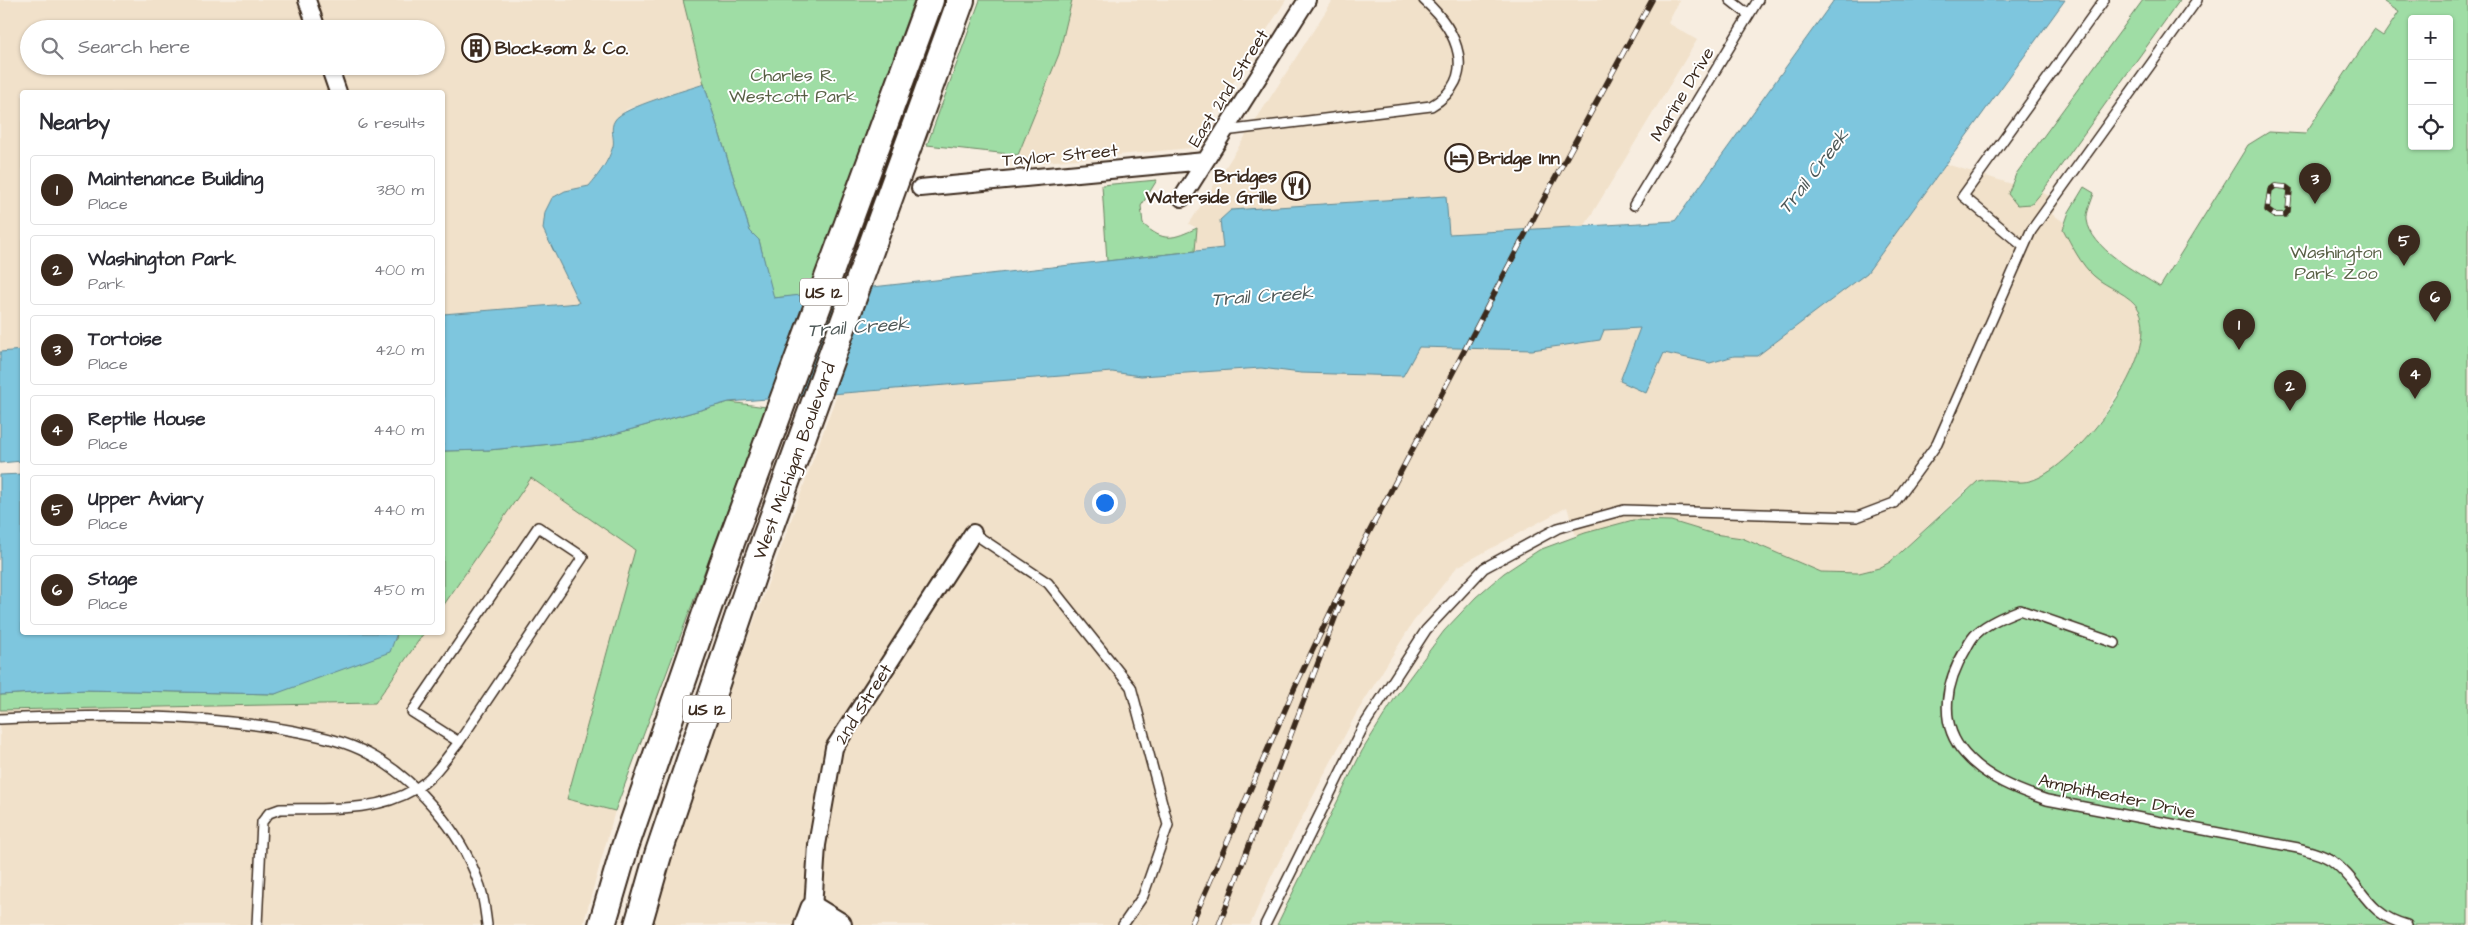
<!DOCTYPE html>
<meta charset="utf-8">
<style>
body{margin:0;font-family:"Architects Daughter",sans-serif;background:#f7f7f7;color:#2b2b33}
.controls{position:absolute;right:15px;top:15px;display:grid;overflow:hidden;border-radius:5px;box-shadow:0 1px 4px #0004}
.controls button{width:45px;height:45px;display:grid;place-items:center;padding:0;border:0;border-bottom:1px solid #e1e1e2;background:#fff;color:#2b2b33;font:25px sans-serif}
.you{position:absolute;left:1104px;top:502px;width:18px;height:18px;margin:-12px;border:4px solid #fff;border-radius:50%;background:#1a73e8;box-shadow:0 0 0 8px #1a73e833}
.badge{display:grid;place-items:center;width:32px;height:32px;border-radius:50%;background:#3b2a1e;color:#fff;font-size:16px;font-weight:700}
.pin{position:absolute;translate:-50% -41px;filter:drop-shadow(0 1px 2px #0008)}
.pin::after{content:'';position:absolute;top:26px;width:18px;height:15px;background:inherit;clip-path:polygon(0 0,100% 0,50% 100%)}
.list{margin:0;padding:0;list-style:none}
h2{display:flex;justify-content:space-between;align-items:center;height:65px;margin:0;padding:0 20px;font-size:21px}
h2 small{font-size:16px;font-weight:400;color:#7c7c81}
.list li{display:grid;grid-template-columns:32px 1fr auto;gap:15px;align-items:center;box-sizing:border-box;height:70px;margin:0 10px 10px;padding:0 10px;border:1px solid #e1e1e2;border-radius:5px}
.list b{display:block;font-size:19px;white-space:nowrap}
.list p{margin:0;font-size:16px;white-space:nowrap;color:#7c7c81}
.list em{font-size:16px;font-style:normal;color:#7c7c81}
.icon{flex:none;width:28px;height:28px;fill:none;stroke:currentColor;stroke-width:2;stroke-linecap:round;stroke-linejoin:round}
.map{position:relative;flex:none;width:2468px;height:925px;overflow:hidden}
.search{position:absolute;background:#fff;box-shadow:0 1px 4px #0004;left:20px;top:20px;width:425px;height:55px;display:flex;align-items:center;gap:12px;box-sizing:border-box;padding:0 18px;border-radius:28px;color:#7c7c81;font-size:19px}
.panel{position:absolute;background:#fff;box-shadow:0 1px 4px #0004;left:20px;top:90px;width:425px;height:545px;border-radius:5px}
.map>svg:first-child{display:block}
.built{fill:#f1e1ca;fill-rule:evenodd}
.green{fill:#9fdda5;stroke:#6d8462;fill-rule:evenodd}
.water{fill:#7ec6de;stroke:#638891}
.lines{fill:none;stroke-linecap:round;stroke-linejoin:round}
.lane-casing{stroke:#3b2a1e;stroke-width:12}
.street-casing{stroke:#3b2a1e;stroke-width:20}
.secondary-casing{stroke:#3b2a1e;stroke-width:28}
.primary-casing{stroke:#3b2a1e;stroke-width:30}
.lane{stroke:#fff;stroke-width:9}
.street{stroke:#fff;stroke-width:16}
.secondary{stroke:#fff;stroke-width:24}
.primary{stroke:#fff;stroke-width:26}
.rail-casing{stroke:#3b2a1e;stroke-width:5.5}
.rail{stroke:#fff;stroke-width:4;stroke-dasharray:11;stroke-linecap:butt}
.labels{text-anchor:middle;stroke-width:4;stroke-linejoin:round;paint-order:stroke}
.shield{fill:#fff;stroke:#766a62;stroke-width:1}
.shield-label{font-size:16px;font-weight:bold;fill:#3b2a1e}
.poi-label{font-size:18px;font-weight:bold;fill:#3b2a1e;stroke:#fff;text-anchor:start}
.park-label{font-size:18px;fill:#596046;stroke:#fff}
.street-label{font-size:18px;fill:#3b2a1e;stroke:#fff}
.water-label{font-size:19px;font-style:italic;fill:#4f5958;stroke:#fff}
</style>
<div class="map">
<svg width="2468" height="925" viewBox="0 0 2468 925">
<rect width="100%" height="100%" fill="#f7ede0"/>
<filter id="ink" filterUnits="userSpaceOnUse"><feTurbulence type="fractalNoise" baseFrequency=".02" numOctaves="2"/><feDisplacementMap in="SourceGraphic" scale="10" xChannelSelector="R" yChannelSelector="G"/><feConvolveMatrix kernelMatrix="1 2 1 2 8 2 1 2 1" color-interpolation-filters="sRGB"/></filter>
<g filter="url(#ink)">
<!-- built -->
<path class="built" d="M0 0H683L704 84 627 109 615 120 611 133 614 144 609 157 589 186 565 191 552 198 545 212 543 229 579 303 443 314 442 92H22V350L0 352ZM29 29H436V66H29Z
M1072 0H1286L1191 148 1014 165 1059 54Z
M1333 0H1680L1668 23 1697 40 1584 227 1448 234 1446 197 1220 220 1223 248 1195 251 1197 228 1189 224Z
M1946 164 2012 184 2008 194 2032 204 2042 192 2060 203 2052 214 2064 222 2063 229 2072 246 2093 275 2129 299 2138 309 2144 324 2143 344 2136 366 2101 419 2078 449 2045 475 2021 483 1987 479 1967 489 1890 562 1879 568 1859 573 1821 572 1742 538 1714 534 1671 521 1633 520 1576 536 1567 507 1457 567 1413 622 1356 714 1272 875 1250 925H651L689 800 837 394 1112 372 1141 376 1261 368 1301 373 1419 347 1532 350 1604 330 1641 328 1621 381 1664 353 1710 363 1734 356H1757L1867 273Z
M531 478 635 550 568 798 615 811 583 925H0V710L375 703 424 633 442 632 443 606Z"/>
<!-- green -->
<path class="green" d="M683 0H914L808 295 773 298 759 240 750 231 704 84Z
M980 0H1072L1059 54 1018 155 927 145Z
M2143 0H2180L2042 192 2032 204 2017 205 2008 194 2016 174Z
M2385 0H2468V925H1277L1362 751 1398 693 1444 631 1476 597 1504 573 1539 550 1585 533 1633 520 1671 521 1714 534 1742 538 1821 572 1859 573 1879 568 1890 562 1978 481C1998 476 2018 488 2038 478 2079 460 2162 357 2139 310 2131 294 2107 288 2094 276 2081 265 2071 244 2063 229L2069 212 2084 187 2094 193C2092 201 2086 212 2087 220 2091 249 2137 272 2160 287L2248 145 2269 132 2305 134 2374 30 2383 36 2399 12 2384 2ZM2412 19H2449V146H2412Z
M1157 180 1141 206 1143 224C1164 243 1173 239 1197 228L1195 251 1107 261 1102 185Z
M729 402 766 407 615 811 567 799 635 550 531 478 443 606V451L489 450 593 440Z
M397 633H424L375 703 0 710V695L85 690 275 694 396 639Z"/>
<!-- water -->
<path class="water" d="M1834 0H2065L1867 273 1757 356H1734L1710 363 1664 353 1646 393 1620 381 1640 328 1604 330 1600 340 1532 350 1419 347 1403 376 1301 373 1261 368 1141 376 1112 372 729 402 593 440 489 450 443 451V314L579 303 543 229 545 212 552 198 565 191 589 186C599 174 609 161 613 146 615 138 609 129 615 120 623 107 687 90 704 84L750 231 759 240 774 298 1223 248 1220 220 1231 210 1446 196 1449 234 1675 221Z
M22 350V461L0 463V352Z
M22 474V632L397 633 390 652 275 694 85 690 0 695V475Z"/>
<g class="lines">
<defs>
<path id="lane" d="M1730 0 1749 15
M1224 131 1431 106C1480 78 1457 30 1424 0
M1634 205 1758 0
M2024 247 1963 196 2104 0
M973 533 1048 583 1131 687 1168 825 1143 896 1123 925
M2115 643 2020 610C2005 616 1989 622 1977 633 1972 637 1969 643 1966 649 1946 681 1937 723 1965 754 1986 778 2017 790 2047 800L2298 848C2309 851 2322 854 2331 860 2363 883 2364 914 2407 925
M0 719C97 715 198 713 294 731 319 736 346 741 369 754 415 778 461 832 478 881 484 894 485 911 487 925
M257 925 262 822 269 813 280 809C324 808 376 813 415 789 433 779 446 758 459 742L583 557 538 527 412 712 459 742
M1265 925 1363 727 1426 630 1484 568 1558 528 1624 510 1857 517 1894 503 1937 444 2031 231 2197 0"/>
<path id="street" d="M307 0 317 29
M329 66 338 92
M920 188 1205 161
M1182 198 1307 0
M813 909 817 845 834 748 973 533"/>
<path id="secondary" d="M807 925 813 909 839 925"/>
<path id="primary" d="M602 925 625 847 723 564 930 0
M638 925 658 855 757 562 961 0"/>
</defs>
<!-- lane casing -->
<use href="#lane" class="lane-casing"/>
<!-- street casing -->
<use href="#street" class="street-casing"/>
<!-- secondary casing -->
<use href="#secondary" class="secondary-casing"/>
<!-- primary casing -->
<use href="#primary" class="primary-casing"/>
<!-- lane -->
<use href="#lane" class="lane"/>
<!-- street -->
<use href="#street" class="street"/>
<!-- secondary -->
<use href="#secondary" class="secondary"/>
<!-- primary -->
<use href="#primary" class="primary"/>
<defs>
<path id="rail" d="M2275 186 2286 187 2290 190 2288 211 2285 215H2274L2267 210 2270 190Z
M1191 925 1295 687 1365 540 1539 208 1652 0
M1219 925 1341 602"/>
</defs>
<!-- rail casing -->
<use href="#rail" class="rail-casing"/>
<!-- rail -->
<use href="#rail" class="rail"/>
</g>
</g>
<!-- icons -->
<defs>
<symbol id="building-ring" viewBox="-11 -11 22 22"><circle r="9.5" fill="#fff" stroke="#3b2a1e" stroke-width="1.5"/><path d="M-4-6H4V6H1V3H-1V6H-4ZM-2.5-4.3h1.7v1.8h-1.7ZM.8-4.3h1.7v1.8H.8ZM-2.5-1h1.7V.8h-1.7ZM.8-1h1.7V.8H.8Z" fill="#3b2a1e"/></symbol>
<symbol id="hotel-ring" viewBox="-11 -11 22 22"><circle r="9.5" fill="#fff" stroke="#3b2a1e" stroke-width="1.5"/><path d="M-6-4.5h1.5V1H6V5H4.5V3h-9V5H-6ZM-4 0a1.8 1.8 0 1 1 3.6 0ZM.5 0V-2.5h3Q6-2.5 6 0Z" fill="#3b2a1e"/></symbol>
<symbol id="restaurant-ring" viewBox="-11 -11 22 22"><circle r="9.5" fill="#fff" stroke="#3b2a1e" stroke-width="1.5"/><path d="M-5-6h1v4h1v-4h1v4h1v-4h1v5L-1.5 .5V6h-2V.5L-5-1ZM5-6V6H3V1.5H1.5Q1.5-4 5-6Z" fill="#3b2a1e"/></symbol>
</defs>
<g fill-rule="evenodd">
<use href="#building-ring" x="460" y="32" width="32" height="32"/>
<use href="#hotel-ring" x="1443" y="142" width="32" height="32"/>
<use href="#restaurant-ring" x="1280" y="170" width="32" height="32"/>
</g>
<g class="labels">
<!-- shield labels -->
<g class="shield">
<rect x="800" y="278.5" width="48" height="27" rx="4"/>
<rect x="683" y="695.5" width="48" height="27" rx="4"/>
</g>
<g class="shield-label">
<text x="824" y="298">US 12</text>
<text x="707" y="715">US 12</text>
</g>
<!-- poi labels -->
<g class="poi-label">
<text x="495" y="54">Blocksom &amp; Co.</text>
<text x="1478" y="164">Bridge Inn</text>
<text x="1277" y="182" text-anchor="end">Bridges<tspan x="1277" dy="21">Waterside Grille</tspan></text>
</g>
<!-- park labels -->
<g class="park-label">
<text x="793" y="81">Charles R.<tspan x="793" dy="21">Westcott Park</tspan></text>
<text x="2336" y="258">Washington<tspan x="2336" dy="21">Park Zoo</tspan></text>
</g>
<!-- street labels -->
<g class="street-label">
<text transform="translate(1228 88) rotate(-58)" y="6">East 2nd Street</text>
<text transform="translate(1682 94) rotate(-59)" y="6">Marine Drive</text>
<text transform="translate(1060 155) rotate(-5)" y="6">Taylor Street</text>
<text transform="translate(794 461) rotate(-70)" y="6">West Michigan Boulevard</text>
<text transform="translate(863 704) rotate(-58)" y="6">2nd Street</text>
<text transform="translate(2117 796) rotate(12)" y="6">Amphitheater Drive</text>
</g>
<!-- water labels -->
<g class="water-label">
<text transform="translate(1813 171) rotate(-52)" y="7">Trail Creek</text>
<text transform="translate(1262 295) rotate(-4)" y="7">Trail Creek</text>
<text transform="translate(858 326) rotate(-4)" y="7">Trail Creek</text>
</g>
</g>
</svg>
<div class="controls">
<button>+</button>
<button>−</button>
<button><svg class="icon" aria-label="locate" viewBox="0 0 24 24"><circle cx="12" cy="12" r="6"/><path d="M12 2v4M12 18v4M2 12h4M18 12h4"/></svg></button>
</div>
<div class="you"></div>
<div class="pin badge" style="left:2239px;top:350px">1</div>
<div class="pin badge" style="left:2290px;top:411px">2</div>
<div class="pin badge" style="left:2315px;top:204px">3</div>
<div class="pin badge" style="left:2415px;top:399px">4</div>
<div class="pin badge" style="left:2404px;top:266px">5</div>
<div class="pin badge" style="left:2435px;top:322px">6</div>
<div class="search"><svg class="icon" aria-label="search" viewBox="0 0 24 24"><circle cx="10" cy="10" r="6"/><path d="M15 15l6 6"/></svg>Search here</div>
<section class="panel">
<h2>Nearby<small>6 results</small></h2>
<ul class="list">
<li><span class="badge">1</span><div><b>Maintenance Building</b><p>Place</p></div><em>380 m</em></li>
<li><span class="badge">2</span><div><b>Washington Park</b><p>Park</p></div><em>400 m</em></li>
<li><span class="badge">3</span><div><b>Tortoise</b><p>Place</p></div><em>420 m</em></li>
<li><span class="badge">4</span><div><b>Reptile House</b><p>Place</p></div><em>440 m</em></li>
<li><span class="badge">5</span><div><b>Upper Aviary</b><p>Place</p></div><em>440 m</em></li>
<li><span class="badge">6</span><div><b>Stage</b><p>Place</p></div><em>450 m</em></li>
</ul>
</section>
</div>
